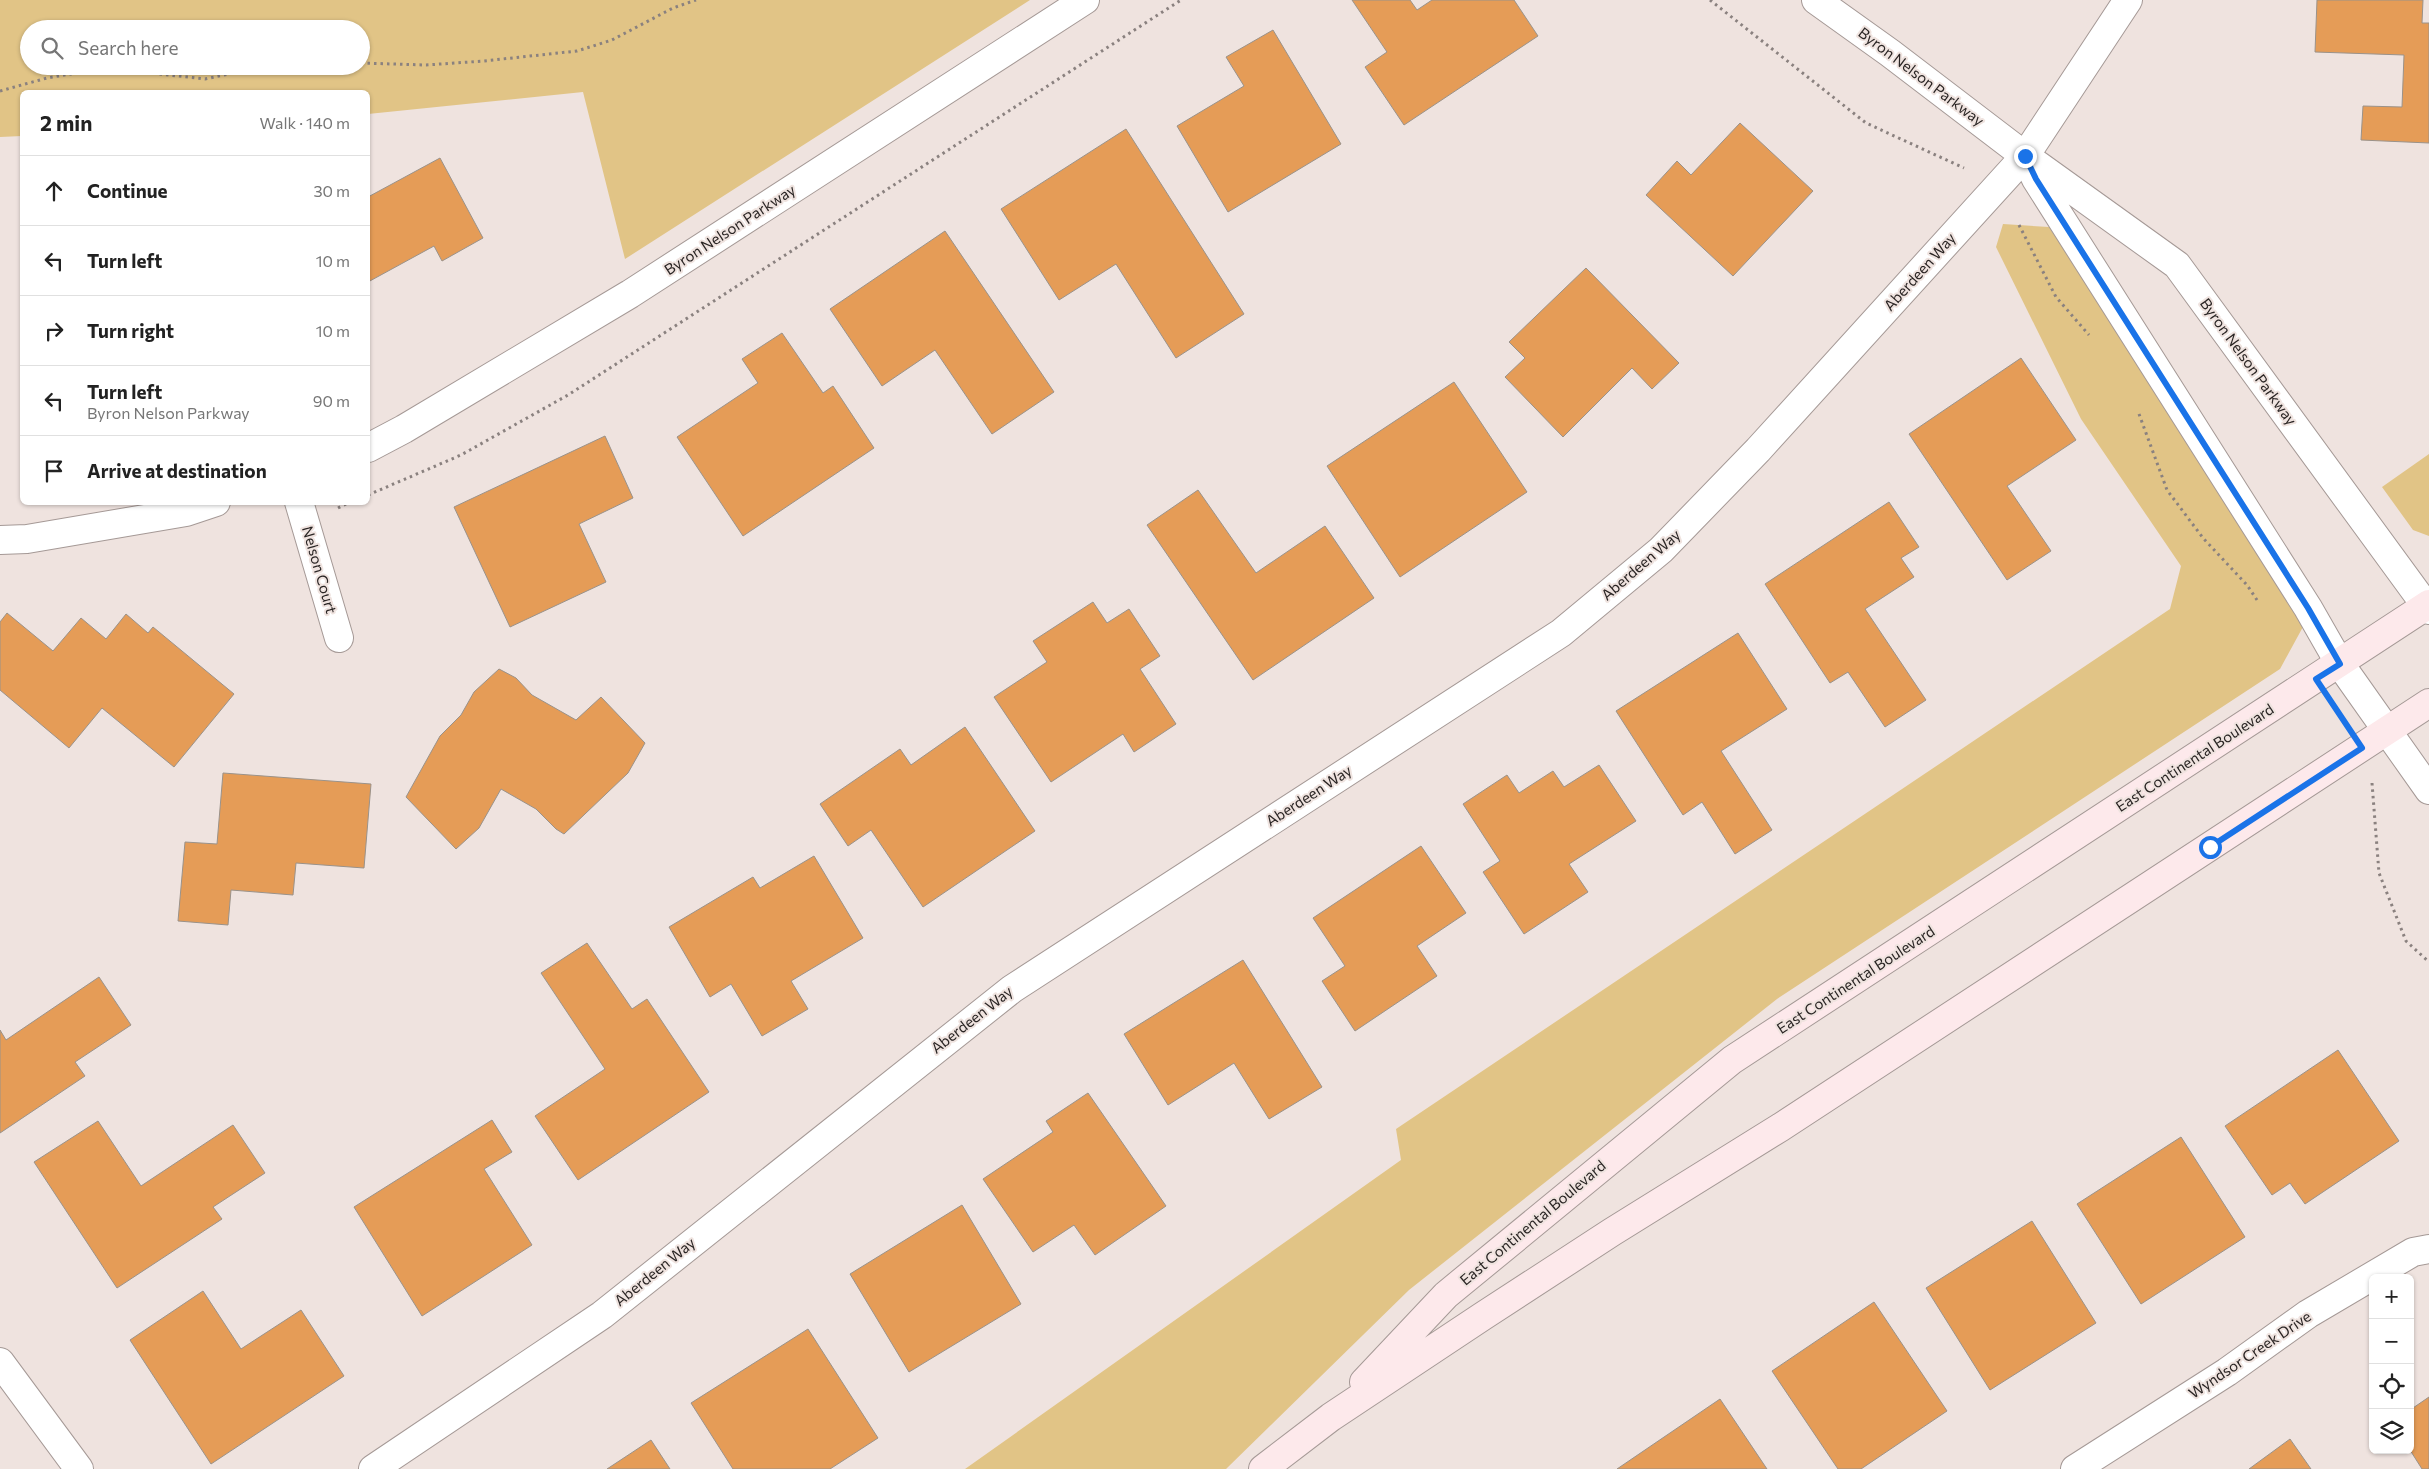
<!DOCTYPE html>
<meta charset="utf-8">
<style>
body{margin:0;font-family:Commissioner,sans-serif;background:#f6f6f6;color:#222}
.controls{position:absolute;right:15px;bottom:15px;display:grid;overflow:hidden;border-radius:8px;box-shadow:0 1px 4px #0004}
.controls button{width:45px;height:45px;display:grid;place-items:center;padding:0;border:0;border-bottom:1px solid #e0e0e0;background:#fff;color:#222;font:25px sans-serif}
.stop{position:absolute;width:15px;height:15px;margin:-11px;border:4px solid #1a73e8;border-radius:50%;background:#fff}
.stop.end{background:#1a73e8;border-color:#fff;box-shadow:0 1px 5px #0008}
.list{margin:0;padding:0;list-style:none}
h2{display:flex;justify-content:space-between;align-items:center;height:65px;margin:0;padding:0 20px;font-size:21px}
h2 small{font-size:16px;font-weight:400;color:#767676}
.list li{display:grid;grid-template-columns:32px 1fr auto;gap:15px;align-items:center;box-sizing:border-box;height:70px;padding:0 20px;border-top:1px solid #e0e0e0}
.list b{display:block;font-size:19px;white-space:nowrap}
.list p{margin:0;font-size:16px;white-space:nowrap;color:#767676}
.list em{font-size:16px;font-style:normal;color:#767676}
.icon{flex:none;width:28px;height:28px;fill:none;stroke:currentColor;stroke-width:2;stroke-linecap:round;stroke-linejoin:round}
.map{position:relative;flex:none;width:2429px;height:1469px;overflow:hidden}
.search{position:absolute;background:#fff;box-shadow:0 1px 4px #0004;left:20px;top:20px;width:350px;height:55px;display:flex;align-items:center;gap:12px;box-sizing:border-box;padding:0 18px;border-radius:28px;color:#767676;font-size:19px}
.panel{position:absolute;background:#fff;box-shadow:0 1px 4px #0004;left:20px;top:90px;width:350px;height:415px;border-radius:8px}
.map>svg:first-child{display:block}
.green{fill:#e1c486;fill-rule:evenodd}
.building{fill:#e59c57;stroke:#9a928a}
.lines{fill:none;stroke-linecap:round;stroke-linejoin:round}
.minor-casing{stroke:#a59996;stroke-width:30}
.tertiary-casing{stroke:#a59996;stroke-width:30}
.secondary-casing{stroke:#a59996;stroke-width:30}
.path{stroke:#8a817f;stroke-width:3;stroke-dasharray:2.5 4;stroke-linecap:butt}
.minor{stroke:#fff;stroke-width:28}
.tertiary{stroke:#fff;stroke-width:28}
.secondary{stroke:#fde9eb;stroke-width:28}
.route{stroke:#1a73e8;stroke-width:6}
.labels{text-anchor:middle;stroke-width:4;stroke-linejoin:round;paint-order:stroke}
.street-label{font-size:15px;fill:#2a2524;stroke:#efe3df}
</style>
<div class="map">
<svg width="2429" height="1469" viewBox="0 0 2429 1469">
<rect width="100%" height="100%" fill="#efe3df"/>
<!-- green -->
<path class="green" d="M0 0H1030L625 259 583 92 368 114V92H22V136L0 137ZM29 29H361V66H29Z
M2003 224 2049 227 2293 595 2304 625 2280 669 1777 999 1409 1290 1226 1469H965L1401 1160 1396 1129 2170 609 2181 566 2081 419 1996 247Z
M2429 454V536L2413 530 2382 487Z"/>
<!-- building -->
<path class="building" d="M1352 0H1410L1417 10 1432 0H1514L1538 36 1404 125 1365 67 1387 52Z
M2317 0H2423L2422 23H2429V143L2361 140 2363 106 2402 107 2404 55 2315 52Z
M1273 30 1341 144 1228 212 1177 126 1244 86 1226 57Z
M1740 123 1813 191 1733 276 1646 195 1677 161 1691 175Z
M1126 129 1244 314 1176 358 1116 264 1059 300 1001 209Z
M440 158 483 238 442 261 434 246 368 282V197Z
M945 231 1054 392 992 434 935 350 882 386 830 309Z
M1586 268 1679 363 1652 389 1632 368 1563 437 1505 377 1525 358 1509 342Z
M782 333 823 393 833 386 874 448 743 536 677 437 758 383 742 359Z
M2021 358 2076 440 2007 486 2051 551 2007 580 1909 434Z
M1454 382 1527 492 1400 577 1327 466Z
M605 436 633 498 579 524 606 582 510 627 454 507Z
M1198 490 1256 573 1325 526 1374 598 1253 680 1147 525Z
M1889 502 1919 547 1901 558 1914 577 1865 609 1926 700 1885 727 1848 672 1830 683 1765 584Z
M1093 602 1107 623 1129 609 1160 656 1140 669 1176 724 1134 752 1123 734 1051 782 994 697 1047 662 1033 641Z
M7 613 53 651 81 618 106 639 126 614 148 633 153 627 234 694 174 767 102 708 69 748 0 690V622Z
M1738 633 1787 709 1721 751 1772 830 1735 854 1702 802 1683 815 1616 711Z
M499 669 516 678 532 695 576 720 601 697 645 743 628 773 564 834 556 829 536 809 501 789 479 828 456 849 406 797 440 736 461 715 474 692Z
M965 727 1035 831 923 907 871 830 848 846 820 804 900 749 911 765Z
M1599 765 1636 821 1569 864 1588 892 1524 934 1483 872 1500 861 1463 804 1507 775 1519 793 1553 771 1564 787Z
M223 773 371 784 364 868 296 863 293 895 231 890 228 925 178 921 185 842 217 844Z
M1421 846 1466 913 1417 946 1437 976 1355 1031 1322 981 1345 966 1313 918Z
M814 856 863 938 791 981 808 1009 762 1036 731 984 710 997 669 927 753 877 760 888Z
M587 943 632 1009 647 999 709 1092 578 1180 535 1116 605 1069 541 973Z
M1243 960 1322 1087 1269 1119 1234 1063 1168 1105 1124 1034Z
M99 977 131 1025 75 1062 85 1076 0 1133V1030L6 1040Z
M2338 1050 2399 1141 2305 1204 2290 1183 2272 1195 2225 1126Z
M1088 1093 1166 1206 1095 1255 1074 1225 1033 1252 983 1179 1053 1132 1046 1121Z
M492 1120 512 1152 484 1169 532 1245 422 1316 354 1207Z
M98 1121 141 1186 233 1125 265 1173 213 1207 222 1219 117 1288 34 1162Z
M2181 1137 2245 1237 2141 1304 2077 1204Z
M962 1205 1021 1304 909 1372 850 1274Z
M2032 1221 2096 1323 1990 1390 1926 1288Z
M203 1291 241 1349 301 1310 344 1376 211 1464 130 1340Z
M1874 1302 1947 1411 1861 1469H1838L1772 1371Z
M808 1329 878 1438 830 1469H733L691 1403Z
M2429 1397V1469H2422L2410 1450V1410Z
M1720 1399 1767 1469H1617Z
M2290 1439 2311 1469H2249Z
M651 1440 670 1469H607Z"/>
<g class="lines">
<defs>
<path id="minor" d="M1816 0 1890 53 2025 156
M368 448 404 429 630 294 1085 0
M299 502 339 638
M0 540 27 539 186 512 216 502
M0 1362 79 1469
M373 1469 602 1315 1012 989 1561 633 1661 550 1758 450 2025 156 2128 0
M2075 1469 2227 1372 2308 1314 2413 1252 2429 1249"/>
<path id="tertiary" d="M2025 156 2036 179 2308 608 2340 664 2429 790
M2028 158 2177 265 2429 610"/>
<path id="secondary" d="M1364 1382 1446 1295 1732 1060 2429 604
M1263 1469 1331 1417 1483 1316 1612 1232 1781 1127 2429 703"/>
</defs>
<!-- minor casing -->
<use href="#minor" class="minor-casing"/>
<!-- tertiary casing -->
<use href="#tertiary" class="tertiary-casing"/>
<!-- secondary casing -->
<use href="#secondary" class="secondary-casing"/>
<!-- path -->
<path class="path" d="M1710 0 1866 123 1964 168
M361 63 426 65 484 61 577 51 612 40 673 8 696 0
M0 91 47 78 106 68 205 79 266 66
M2019 225 2056 297 2089 335
M2139 414 2167 490 2203 538 2247 585 2257 600
M368 495 461 455 568 395 1181 0
M338 508 350 502
M2372 783 2379 873 2406 941 2429 962"/>
<!-- minor -->
<use href="#minor" class="minor"/>
<!-- tertiary -->
<use href="#tertiary" class="tertiary"/>
<!-- secondary -->
<use href="#secondary" class="secondary"/>
</g>
<g class="lines">
<!-- route -->
<path class="route" d="M2025 156 2036 179 2308 608 2340 664 2316 679 2362 748 2210 847"/>
</g>
<g class="labels">
<!-- street labels -->
<g class="street-label">
<text transform="translate(1921 77) rotate(37)" y="5">Byron Nelson Parkway</text>
<text transform="translate(730 230) rotate(-33)" y="5">Byron Nelson Parkway</text>
<text transform="translate(1920 272) rotate(-48)" y="5">Aberdeen Way</text>
<text transform="translate(2248 362) rotate(54)" y="5">Byron Nelson Parkway</text>
<text transform="translate(1641 565) rotate(-41)" y="5">Aberdeen Way</text>
<text transform="translate(319 570) rotate(74)" y="5">Nelson Court</text>
<text transform="translate(2195 758) rotate(-33)" y="5">East Continental Boulevard</text>
<text transform="translate(1309 796) rotate(-33)" y="5">Aberdeen Way</text>
<text transform="translate(1856 980) rotate(-33)" y="5">East Continental Boulevard</text>
<text transform="translate(972 1020) rotate(-38)" y="5">Aberdeen Way</text>
<text transform="translate(1533 1223) rotate(-40)" y="5">East Continental Boulevard</text>
<text transform="translate(655 1272) rotate(-39)" y="5">Aberdeen Way</text>
<text transform="translate(2250 1355) rotate(-34)" y="5">Wyndsor Creek Drive</text>
</g>
</g>
</svg>
<div class="controls">
<button>+</button>
<button>−</button>
<button><svg class="icon" aria-label="locate" viewBox="0 0 24 24"><circle cx="12" cy="12" r="6"/><path d="M12 2v4M12 18v4M2 12h4M18 12h4"/></svg></button>
<button><svg class="icon" aria-label="layers" viewBox="0 0 24 24"><path d="M12 4l9 5-9 5-9-5zM3 14l9 5 9-5"/></svg></button>
</div>
<div class="stop" style="left:2210px;top:847px"></div>
<div class="stop end" style="left:2025px;top:156px"></div>
<div class="search"><svg class="icon" aria-label="search" viewBox="0 0 24 24"><circle cx="10" cy="10" r="6"/><path d="M15 15l6 6"/></svg>Search here</div>
<section class="panel">
<h2>2 min<small>Walk · 140 m</small></h2>
<ul class="list">
<li><svg class="icon" aria-label="ahead" viewBox="0 0 24 24"><path d="M12 20V5M6 11l6-6 6 6"/></svg><div><b>Continue</b></div><em>30 m</em></li>
<li><svg class="icon" aria-label="left" viewBox="0 0 24 24"><path d="M17 20v-9H6M10 6l-5 5 5 5"/></svg><div><b>Turn left</b></div><em>10 m</em></li>
<li><svg class="icon" aria-label="right" viewBox="0 0 24 24"><path d="M7 20v-9h11M14 6l5 5-5 5"/></svg><div><b>Turn right</b></div><em>10 m</em></li>
<li><svg class="icon" aria-label="left" viewBox="0 0 24 24"><path d="M17 20v-9H6M10 6l-5 5 5 5"/></svg><div><b>Turn left</b><p>Byron Nelson Parkway</p></div><em>90 m</em></li>
<li><svg class="icon" aria-label="arrive" viewBox="0 0 24 24"><path d="M6 21V4h12l-3 4 3 4H6"/></svg><div><b>Arrive at destination</b></div></li>
</ul>
</section>
</div>
